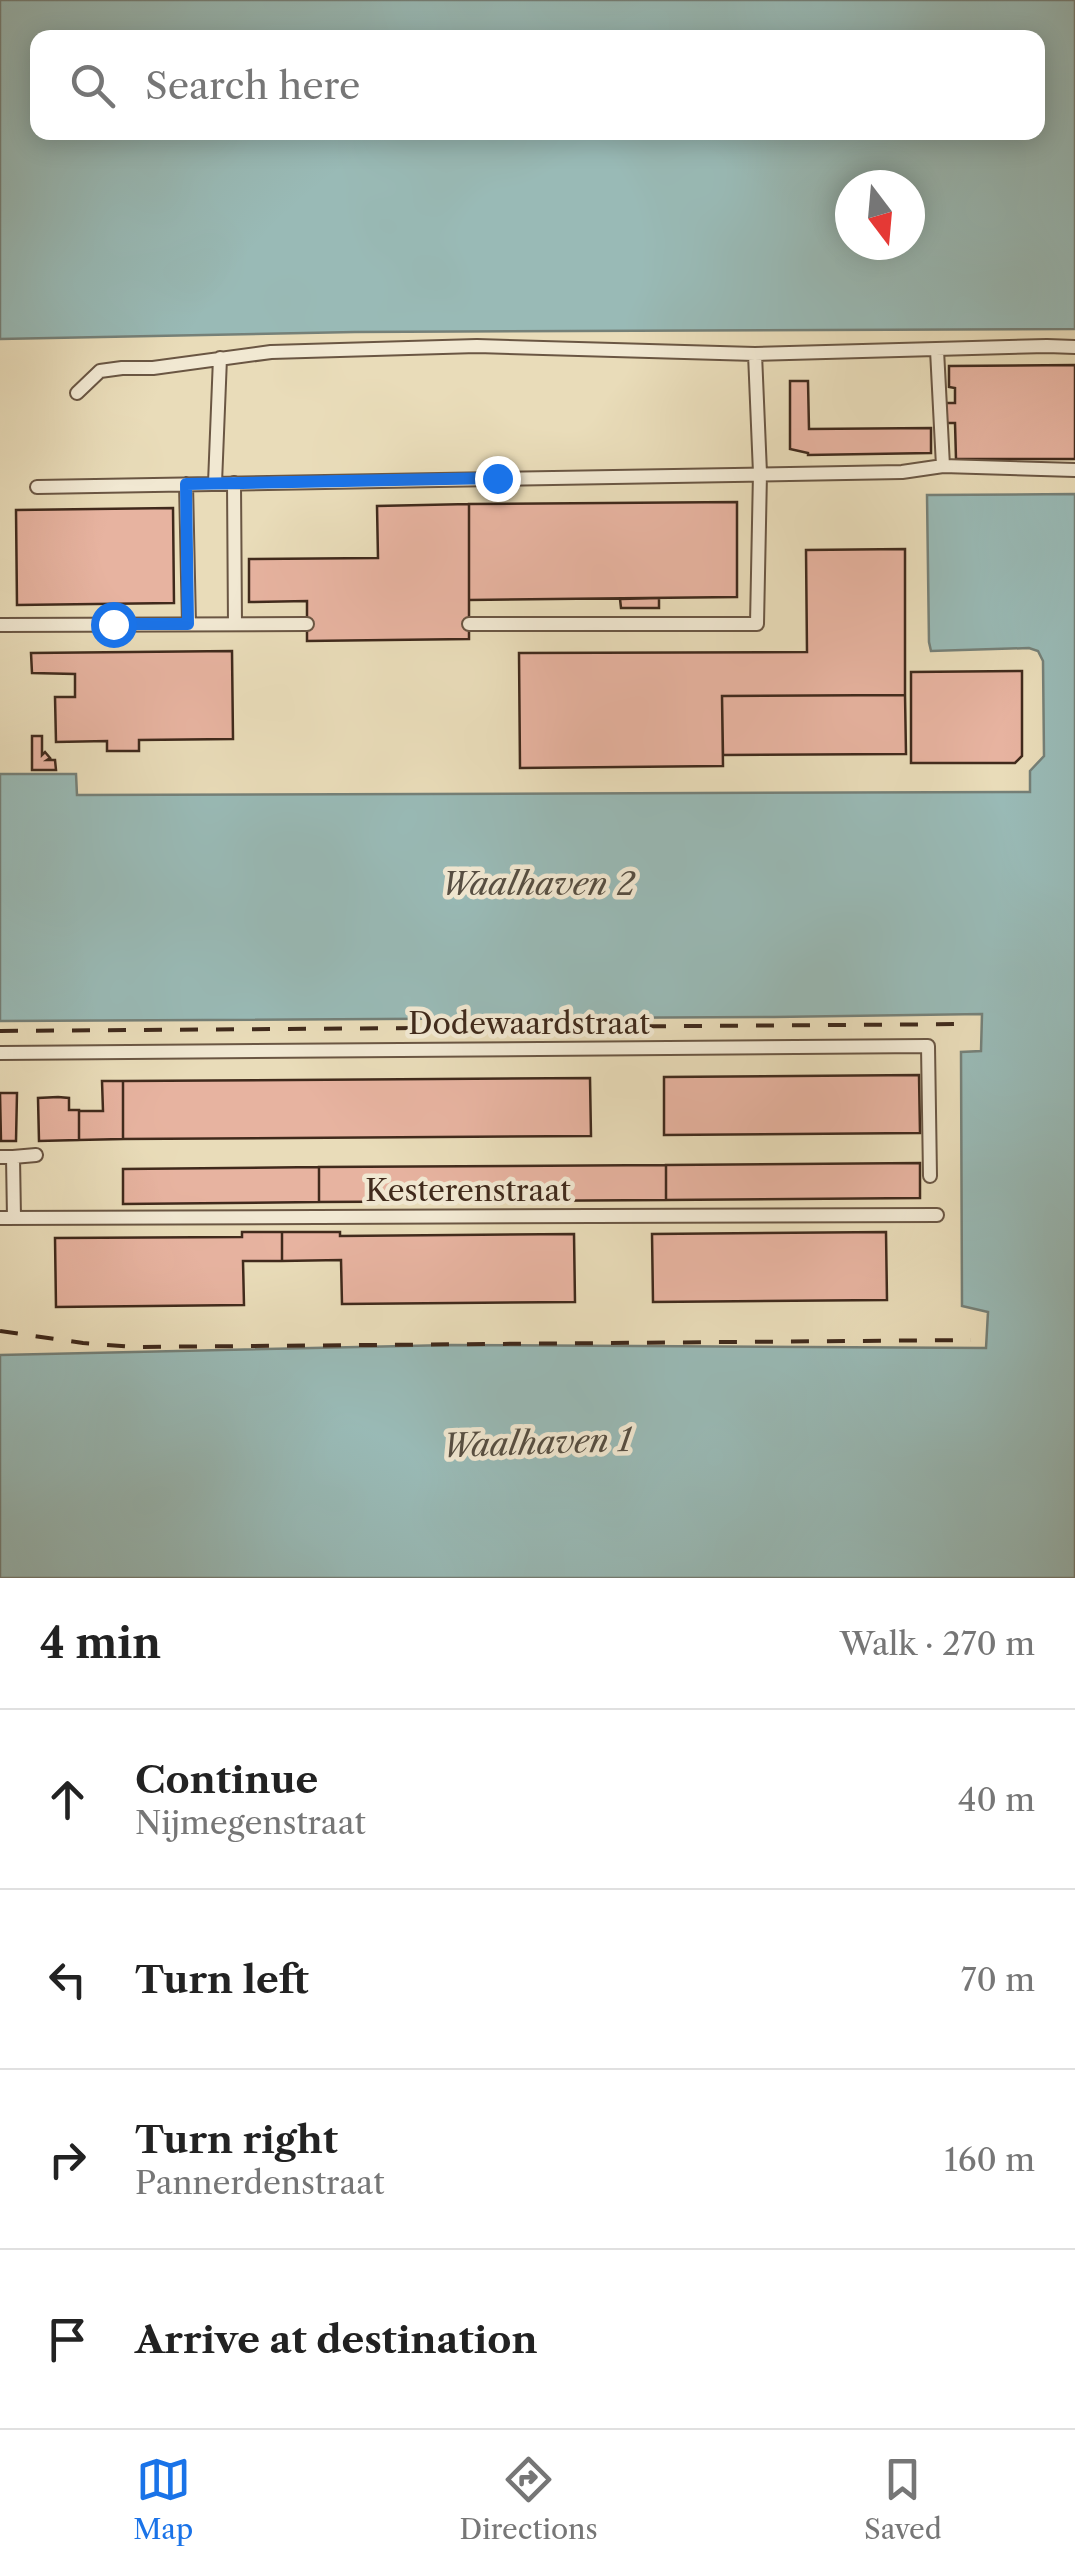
<!DOCTYPE html>
<meta charset="utf-8">
<style>
body{margin:0;font-family:"Libre Caslon Text",serif;background:#f6f6f6;color:#222}
.compass{position:absolute;left:835px;top:170px;width:90px;height:90px;border-radius:50%;background:#fff;box-shadow:0 5px 25px #0003;rotate:164deg}
.stop{position:absolute;width:30px;height:30px;margin:-22px;border:8px solid #1a73e8;border-radius:50%;background:#fff}
.stop.end{background:#1a73e8;border-color:#fff;box-shadow:0 2px 10px #0008}
.list{margin:0;padding:0;list-style:none}
h2{display:flex;justify-content:space-between;align-items:center;height:130px;margin:0;padding:0 40px;font-size:42px}
h2 small{font-size:32px;font-weight:400;color:#767676}
.list li{display:grid;grid-template-columns:65px 1fr auto;gap:30px;align-items:center;box-sizing:border-box;height:180px;padding:0 40px;border-top:2px solid #e0e0e0}
.list b{display:block;font-size:38px;white-space:nowrap}
.list p{margin:0;font-size:32px;white-space:nowrap;color:#767676}
.list em{font-size:32px;font-style:normal;color:#767676}
.icon{flex:none;width:55px;height:55px;fill:none;stroke:currentColor;stroke-width:2;stroke-linecap:round;stroke-linejoin:round}
.map{position:relative;flex:none;width:1075px;height:1578px;overflow:hidden}
.search{position:absolute;background:#fff;box-shadow:0 5px 25px #0003;left:30px;right:30px;top:30px;height:110px;display:flex;align-items:center;gap:25px;box-sizing:border-box;padding:0 35px;border-radius:20px;color:#767676;font-size:38px}
.sheet{height:850px;background:#fff}
nav{display:flex;justify-content:space-around;align-items:center;box-sizing:border-box;height:140px;border-top:2px solid #e0e0e0;background:#fff;font-size:28px;color:#767676}
nav a{display:grid;justify-items:center;gap:5px}
nav .on{color:#1a73e8}
.map>svg:first-child{display:block}
.water{fill:#99bab6;stroke:#758078;stroke-width:2.5;fill-rule:evenodd}
.building{fill:#e7b3a0;stroke:#402a1c;stroke-width:2.5}
.lines{fill:none;stroke-linecap:round;stroke-linejoin:round}
.minor-casing{stroke:#6a5643;stroke-width:16}
.minor{stroke:#f1e8d2;stroke-width:12}
.rail{stroke:#402a1c;stroke-width:4;stroke-dasharray:18 18;stroke-linecap:butt}
.route{stroke:#1a73e8;stroke-width:12}
.labels{text-anchor:middle;stroke-width:9;stroke-linejoin:round;paint-order:stroke}
.street-label{font-size:30px;fill:#402a1c;stroke:#f1e8d2}
.water-label{font-size:32px;font-style:italic;fill:#564e42;stroke:#f1e8d2}
</style>
<div class="map">
<svg width="1075" height="1578" viewBox="0 0 1075 1578">
<rect width="100%" height="100%" fill="#e9dcb9"/>
<filter id="stains"><feTurbulence type="fractalNoise" baseFrequency=".002" numOctaves="4"/><feColorMatrix values="0 0 0 0 .2 0 0 0 0 .09 0 0 0 0 .02 0 0 0 .5 -.17"/></filter>
<radialGradient id="worn" r=".72"><stop offset=".6" stop-color="#630" stop-opacity="0"/><stop offset="1" stop-color="#630" stop-opacity=".3"/></radialGradient>
<!-- water -->
<path class="water" d="M0 0H1075V329L355 332 0 339ZM38 38H1038V132H38ZM850 185H910V245H850Z
M1075 494V1578H0V1355L451 1345 986 1348 988 1312 962 1306 961 1052 981 1051 982 1014 774 1017 0 1021V774H76L77 795 1030 792V771L1044 756 1043 661 1038 651 1029 648 931 651 929 642 927 495Z"/>
<!-- building -->
<path class="building" d="M1075 365V459H956L955 423H946V403H955V388L949 387V366Z
M790 381H808L809 429 931 428V453L808 455V453L790 449Z
M737 502V597L469 600V504Z
M469 504V639L307 641V601L249 602V559L378 558 377 506Z
M173 508 174 603 17 605 16 510Z
M905 549V695L722 696 723 766 520 768 519 653 807 652 806 550Z
M659 598V608H621L620 599Z
M232 651 233 739 139 740V751H107V741L56 742 55 697H75V674L32 673 31 653Z
M1022 671V756L1015 763H911V672Z
M905 695 906 754 723 755 722 696Z
M32 736H42V755L45 752 50 758 47 760H55L56 770H32Z
M919 1075 920 1133 664 1135V1077Z
M590 1078 591 1136 123 1139V1081Z
M102 1081H123V1139L79 1140V1111H103Z
M0 1093H17L16 1141H1Z
M58 1097 69 1098V1110H79V1140L39 1141 38 1098Z
M920 1163V1198L666 1200V1165Z
M666 1165V1200L319 1202V1167Z
M319 1167V1202L123 1204V1169Z
M242 1232H282V1261H243L244 1305 56 1307 55 1238 242 1237Z
M282 1232H340V1236L574 1234 575 1302 342 1304 341 1260 282 1261Z
M886 1232 887 1300 653 1302 652 1234Z"/>
<g class="lines">
<defs>
<path id="minor" d="M937 350 943 466
M77 393 100 371 122 368H153L271 352 477 346 755 354 1047 346 1075 347
M215 483 220 358
M234 483 235 624
M186 484 189 624
M37 487 902 472 943 466 1075 470
M469 624H757L760 473 755 354
M0 625 307 624
M0 1053 928 1046 930 1176
M0 1157H13L14 1218
M13 1157 36 1155
M0 1218 937 1215"/>
</defs>
<!-- minor casing -->
<use href="#minor" class="minor-casing"/>
<!-- minor -->
<use href="#minor" class="minor"/>
<!-- rail -->
<path class="rail" d="M0 1031 970 1024
M0 1331 83 1343 133 1347 971 1340"/>
</g>
<g class="lines">
<!-- route -->
<path class="route" d="M113 624H188L186 484 497 478"/>
</g>
<g class="labels">
<!-- street labels -->
<g class="street-label">
<text x="529" y="1034">Dodewaardstraat</text>
<text x="468" y="1201">Kesterenstraat</text>
</g>
<!-- water labels -->
<g class="water-label">
<text x="538" y="895">Waalhaven 2</text>
<text transform="translate(537 1443) rotate(-2)" y="11">Waalhaven 1</text>
</g>
</g>
<rect width="100%" height="100%" filter="url(#stains)"/>
<rect width="100%" height="100%" fill="url(#worn)"/>
</svg>
<svg class="compass" viewBox="-18 -18 36 36"><path d="M0-13l5 13h-10z" fill="#e53935"/><path d="M0 13l5-13h-10z" fill="#767676"/></svg>
<div class="stop" style="left:113px;top:624px"></div>
<div class="stop end" style="left:497px;top:478px"></div>
<div class="search"><svg class="icon" aria-label="search" viewBox="0 0 24 24"><circle cx="10" cy="10" r="6"/><path d="M15 15l6 6"/></svg>Search here</div>
</div>
<section class="sheet">
<h2>4 min<small>Walk · 270 m</small></h2>
<ul class="list">
<li><svg class="icon" aria-label="ahead" viewBox="0 0 24 24"><path d="M12 20V5M6 11l6-6 6 6"/></svg><div><b>Continue</b><p>Nijmegenstraat</p></div><em>40 m</em></li>
<li><svg class="icon" aria-label="left" viewBox="0 0 24 24"><path d="M17 20v-9H6M10 6l-5 5 5 5"/></svg><div><b>Turn left</b></div><em>70 m</em></li>
<li><svg class="icon" aria-label="right" viewBox="0 0 24 24"><path d="M7 20v-9h11M14 6l5 5-5 5"/></svg><div><b>Turn right</b><p>Pannerdenstraat</p></div><em>160 m</em></li>
<li><svg class="icon" aria-label="arrive" viewBox="0 0 24 24"><path d="M6 21V4h12l-3 4 3 4H6"/></svg><div><b>Arrive at destination</b></div></li>
</ul>
</section>
<nav>
<a class="on"><svg class="icon" aria-label="map" viewBox="0 0 24 24"><path d="M3 6l6-2 6 2 6-2v14l-6 2-6-2-6 2zM9 4v14M15 6v14"/></svg>Map</a>
<a><svg class="icon" aria-label="directions" viewBox="0 0 24 24"><path d="M12 3l9 9-9 9-9-9zM9 14v-3h6M13 9l2 2-2 2"/></svg>Directions</a>
<a><svg class="icon" aria-label="saved" viewBox="0 0 24 24"><path d="M7 4h10v16l-5-4-5 4z"/></svg>Saved</a>
</nav>
